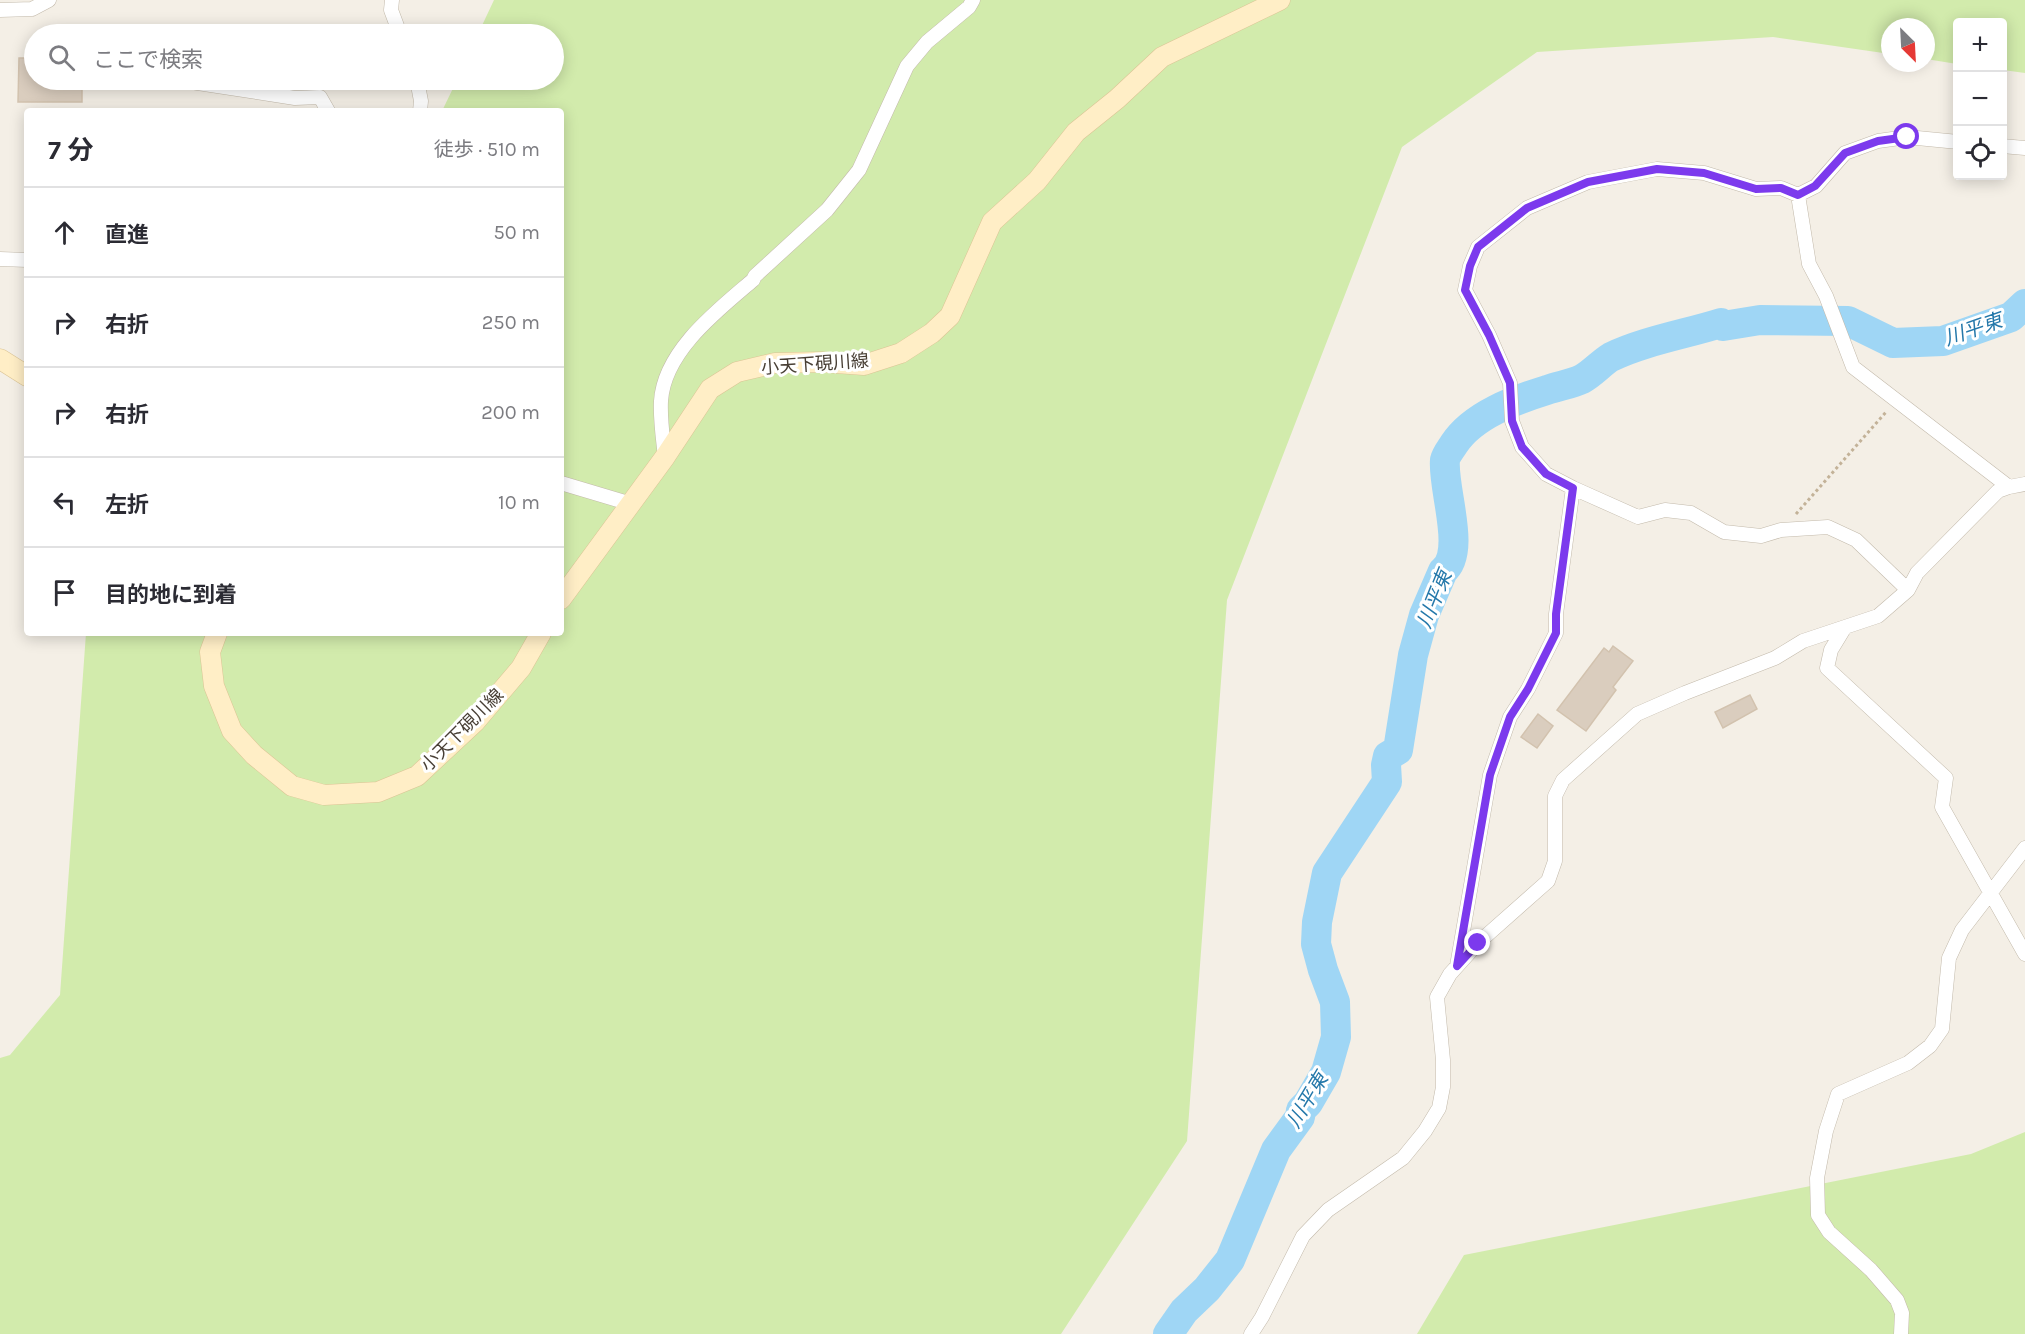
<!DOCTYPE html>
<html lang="ja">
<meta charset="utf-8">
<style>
body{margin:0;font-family:Karla,"Noto Sans JP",sans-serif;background:#f2f2f3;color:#2b2b33}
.controls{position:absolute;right:18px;top:18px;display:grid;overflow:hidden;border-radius:6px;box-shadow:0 3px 15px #0003}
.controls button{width:54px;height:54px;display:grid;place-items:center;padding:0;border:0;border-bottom:2px solid #e1e1e2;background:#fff;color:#2b2b33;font:30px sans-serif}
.compass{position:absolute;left:1881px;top:18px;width:54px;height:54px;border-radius:50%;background:#fff;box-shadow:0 3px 15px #0003;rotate:156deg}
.stop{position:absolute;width:18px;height:18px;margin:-14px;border:4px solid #7c3aed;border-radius:50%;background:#fff}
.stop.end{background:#7c3aed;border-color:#fff;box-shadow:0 2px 6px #0008}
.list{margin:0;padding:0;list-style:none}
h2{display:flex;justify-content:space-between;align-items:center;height:78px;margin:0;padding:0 24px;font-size:26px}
h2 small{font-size:20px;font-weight:400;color:#7c7c81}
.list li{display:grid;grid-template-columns:39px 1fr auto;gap:18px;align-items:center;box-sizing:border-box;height:90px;padding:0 24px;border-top:2px solid #e1e1e2}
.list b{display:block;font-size:22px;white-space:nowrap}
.list em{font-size:20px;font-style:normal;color:#7c7c81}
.icon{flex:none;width:33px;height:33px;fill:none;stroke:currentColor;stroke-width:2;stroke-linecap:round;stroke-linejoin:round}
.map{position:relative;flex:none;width:2025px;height:1334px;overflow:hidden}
.search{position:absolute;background:#fff;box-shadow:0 3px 15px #0003;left:24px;top:24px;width:540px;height:66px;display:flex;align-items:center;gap:15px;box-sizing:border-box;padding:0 21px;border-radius:33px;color:#7c7c81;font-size:22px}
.panel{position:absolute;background:#fff;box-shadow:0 3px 15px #0003;left:24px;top:108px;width:540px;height:528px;border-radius:6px}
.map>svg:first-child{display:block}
.green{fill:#d2ebac}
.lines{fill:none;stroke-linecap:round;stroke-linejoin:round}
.river{stroke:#9fd6f5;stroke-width:30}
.building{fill:#dacdbe;stroke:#d2c2ae;stroke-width:1.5}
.minor-casing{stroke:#c3baab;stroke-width:15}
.secondary-casing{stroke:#dbc495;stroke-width:21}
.path{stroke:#c3b298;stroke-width:3;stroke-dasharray:3 3;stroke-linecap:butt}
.minor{stroke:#fff;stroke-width:14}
.secondary{stroke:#ffeec6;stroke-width:20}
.route{stroke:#7c3aed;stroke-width:8}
.labels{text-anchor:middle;stroke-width:6;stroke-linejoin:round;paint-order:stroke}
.street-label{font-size:18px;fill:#483f35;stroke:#fff}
.water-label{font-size:20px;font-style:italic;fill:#2478aa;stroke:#fff}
</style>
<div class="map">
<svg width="2025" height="1334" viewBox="0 0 2025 1334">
<rect width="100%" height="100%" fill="#f4efe6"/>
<!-- green -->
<path class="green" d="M494 0H2025V73L2003 70 2002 22H1958L1957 64 1926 59V27H1890V54L1773 37 1537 52 1402 147 1227 600 1187 1141 1061 1334H0V1058L10 1055 60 995 86 633H561V111H442L457 80H554V34H478Z
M2025 1132V1334H1417L1464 1255 1971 1154Z"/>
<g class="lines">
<!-- river -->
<path class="river" d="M1168 1334 1184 1311 1207 1289 1230 1260 1276 1150 1300 1117 1301 1110 1308 1103 1326 1072 1336 1037 1335 1002 1323 970 1316 944 1317 922 1327 873 1387 782 1386 765 1388 756 1398 750 1413 655 1424 615 1443 571C1467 552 1442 488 1445 460 1446 455 1451 449 1454 444 1473 415 1515 400 1547 390 1558 386 1572 384 1582 379 1593 373 1601 363 1611 357 1644 341 1686 334 1721 323L1723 326 1760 320 1848 321 1893 343 1943 341 2011 317 2025 304"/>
</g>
<!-- building -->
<path class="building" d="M19 58H34V80H82V102H18Z
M1613 646 1633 661 1613 687 1616 690 1586 731 1557 710 1604 648 1609 652Z
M1750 695 1757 709 1723 728 1715 712Z
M1538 714 1553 726 1537 748 1521 737Z"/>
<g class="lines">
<defs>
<path id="minor" d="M392 0 391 10 400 34
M0 10 32 9 49 0
M178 80 295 98 320 97 328 111
M417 80 421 101 420 111
M2002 146 2025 148
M1798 195 1809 264 1826 296 1853 367 2009 487
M0 259 27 260
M665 457C663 438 660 420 661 401 664 351 718 310 753 280L755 276 827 210 859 170 907 66 927 42 969 7 973 0
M561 483 628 503 623 512
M1573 488 1638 517 1665 510 1691 513 1724 532 1761 536 1781 530 1828 527 1856 540 1908 590
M1845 627 1831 650 1827 668 1946 778 1942 807 2025 954
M1457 966 1490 775 1510 717 1528 689 1556 633V614L1573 488 1546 474 1522 447 1512 421 1510 383 1489 335 1465 290 1470 266 1478 247 1527 208 1588 182 1657 169 1704 173 1756 189 1781 188 1798 195 1816 186 1845 153 1878 141 1907 137 1958 142
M1251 1334 1262 1317 1303 1236 1328 1210 1403 1158 1425 1131 1439 1108 1443 1087V1060L1437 997 1450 974 1478 943 1548 881 1555 861V796L1563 780 1637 714 1685 693 1775 658 1803 641 1878 616 1908 590 1917 573 1998 491 2009 487 2025 484
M1901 1334 1902 1313 1897 1300 1871 1270 1829 1232 1818 1215 1817 1178 1826 1131 1838 1094 1908 1063 1930 1046 1942 1029 1949 958 1962 930 2025 848"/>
<path id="secondary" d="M0 359 27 376
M561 599 665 457 710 389 737 372 775 363 822 362 864 365 901 353 932 333 950 316 992 222 1037 181 1076 132 1117 99 1162 57 1280 0
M217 633 210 652 214 686 232 731 254 755 292 786 324 795 378 792 417 776 475 722 521 668 541 633"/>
</defs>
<!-- minor casing -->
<use href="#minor" class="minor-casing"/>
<!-- secondary casing -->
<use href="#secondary" class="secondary-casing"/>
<!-- path -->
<path class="path" d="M1796 514 1887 411"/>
<!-- minor -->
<use href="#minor" class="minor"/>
<!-- secondary -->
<use href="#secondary" class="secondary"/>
</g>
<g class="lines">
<!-- route -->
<path class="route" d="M1478 943 1457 966 1490 775 1510 717 1528 689 1556 633V614L1573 488 1546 474 1522 447 1512 421 1510 383 1489 335 1465 290 1470 266 1478 247 1527 208 1588 182 1657 169 1704 173 1756 189 1781 188 1798 195 1815 186 1845 153 1878 141 1907 137"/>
</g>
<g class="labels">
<!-- street labels -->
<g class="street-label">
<text transform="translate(815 364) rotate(-4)" y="6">小天下硯川線</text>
<text transform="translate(462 730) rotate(-45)" y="6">小天下硯川線</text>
</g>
<!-- water labels -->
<g class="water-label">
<text transform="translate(1973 329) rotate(-19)" y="7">川平東</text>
<text transform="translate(1434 599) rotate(-68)" y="7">川平東</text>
<text transform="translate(1307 1100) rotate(-59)" y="7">川平東</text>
</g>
</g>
</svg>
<div class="controls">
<button>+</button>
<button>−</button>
<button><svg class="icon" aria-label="locate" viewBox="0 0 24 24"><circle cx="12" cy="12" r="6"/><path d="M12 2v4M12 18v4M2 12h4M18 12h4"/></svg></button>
</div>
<svg class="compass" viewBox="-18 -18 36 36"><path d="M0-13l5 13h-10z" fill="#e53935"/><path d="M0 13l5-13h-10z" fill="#7c7c81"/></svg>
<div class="stop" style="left:1907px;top:137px"></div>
<div class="stop end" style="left:1478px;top:943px"></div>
<div class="search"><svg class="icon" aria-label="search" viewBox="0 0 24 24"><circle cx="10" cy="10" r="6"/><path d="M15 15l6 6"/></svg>ここで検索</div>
<section class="panel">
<h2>7 分<small>徒歩 · 510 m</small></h2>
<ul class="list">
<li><svg class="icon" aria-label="ahead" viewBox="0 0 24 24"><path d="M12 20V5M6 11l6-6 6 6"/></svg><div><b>直進</b></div><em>50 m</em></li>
<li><svg class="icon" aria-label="right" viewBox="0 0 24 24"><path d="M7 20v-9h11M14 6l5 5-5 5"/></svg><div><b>右折</b></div><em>250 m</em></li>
<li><svg class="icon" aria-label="right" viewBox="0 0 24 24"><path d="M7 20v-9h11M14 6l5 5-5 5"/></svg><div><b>右折</b></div><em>200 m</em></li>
<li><svg class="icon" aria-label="left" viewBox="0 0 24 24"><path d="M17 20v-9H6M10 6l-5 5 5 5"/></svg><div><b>左折</b></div><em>10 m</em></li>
<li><svg class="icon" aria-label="arrive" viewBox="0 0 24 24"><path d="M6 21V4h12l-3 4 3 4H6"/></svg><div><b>目的地に到着</b></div></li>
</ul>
</section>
</div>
